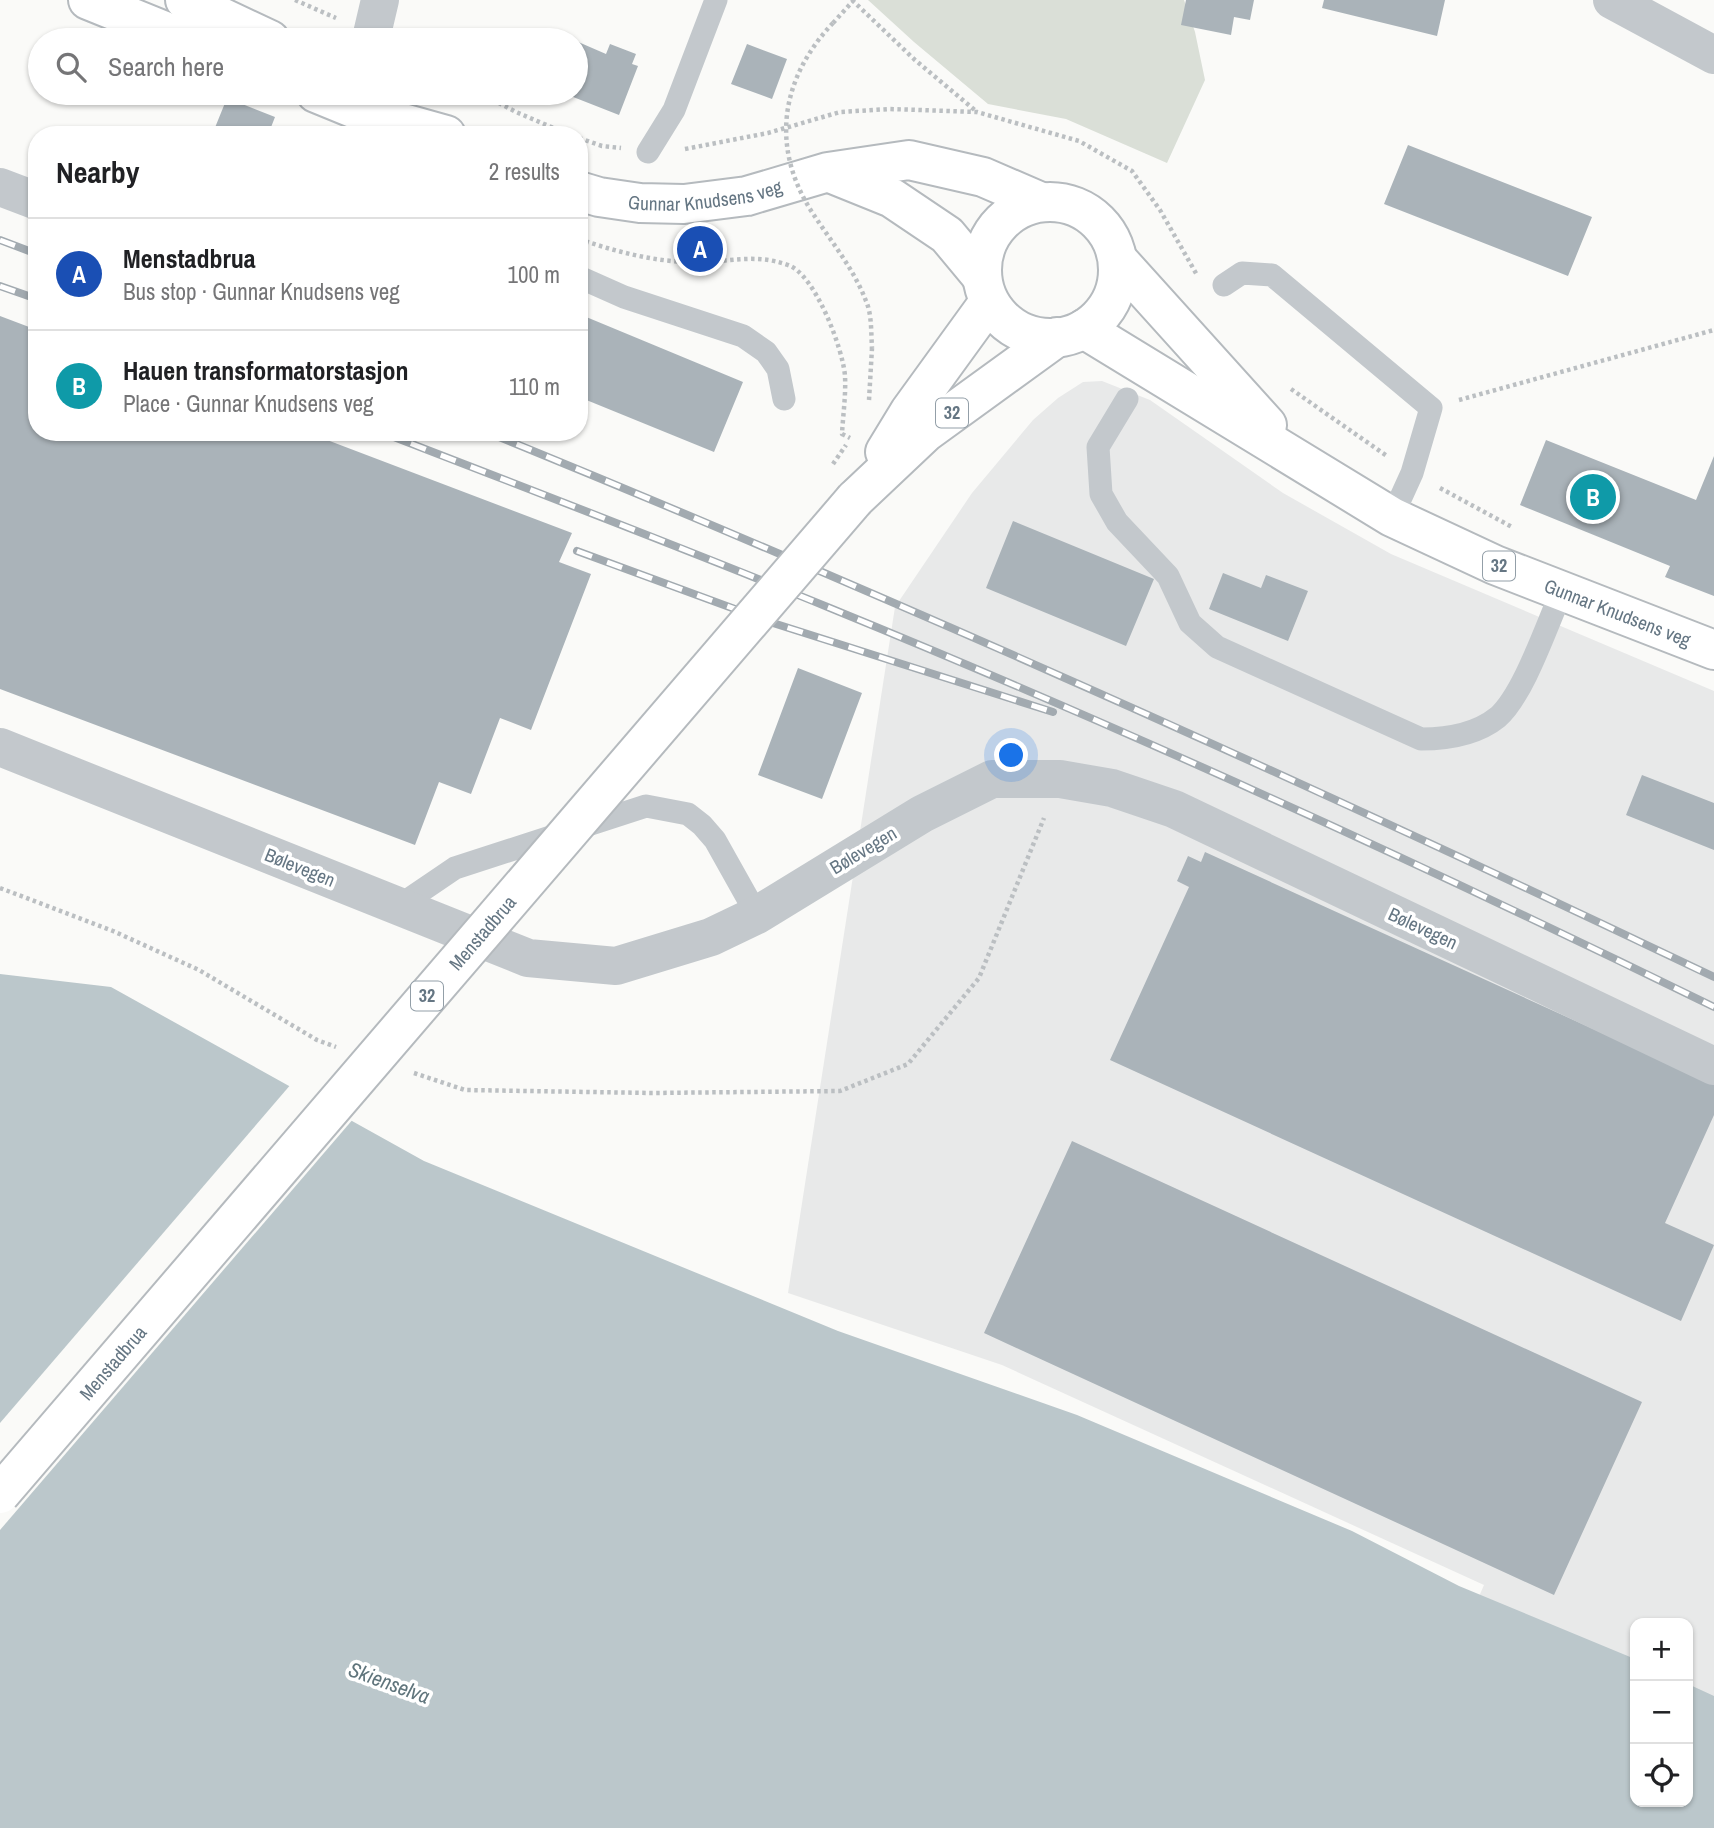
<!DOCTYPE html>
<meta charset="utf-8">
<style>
body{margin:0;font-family:"Archivo Narrow",sans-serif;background:#f2f2f2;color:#202124}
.controls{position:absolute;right:21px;bottom:21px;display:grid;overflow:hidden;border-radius:14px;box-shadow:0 2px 5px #0004}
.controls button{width:63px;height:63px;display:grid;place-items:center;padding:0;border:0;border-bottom:2px solid #e0e0e0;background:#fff;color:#202124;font:35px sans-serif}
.you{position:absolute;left:1012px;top:756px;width:24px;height:24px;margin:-18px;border:5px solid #fff;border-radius:50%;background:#1a73e8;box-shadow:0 0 0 10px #1a73e833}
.badge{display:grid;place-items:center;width:46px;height:46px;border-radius:50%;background:#b45309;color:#fff;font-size:23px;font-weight:700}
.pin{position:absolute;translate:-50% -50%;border:4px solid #fff;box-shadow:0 2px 7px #0006}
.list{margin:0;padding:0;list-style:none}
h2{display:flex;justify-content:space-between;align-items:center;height:91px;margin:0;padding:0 28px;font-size:30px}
h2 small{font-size:23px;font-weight:400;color:#757577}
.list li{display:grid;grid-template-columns:46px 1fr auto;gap:21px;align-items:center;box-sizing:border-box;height:112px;padding:0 28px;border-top:2px solid #e0e0e0}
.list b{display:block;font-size:26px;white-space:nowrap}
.list p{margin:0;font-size:23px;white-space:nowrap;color:#757577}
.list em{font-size:23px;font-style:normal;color:#757577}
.icon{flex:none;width:38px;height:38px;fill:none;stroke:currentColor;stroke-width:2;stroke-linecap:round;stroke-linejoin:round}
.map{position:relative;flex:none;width:1714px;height:1828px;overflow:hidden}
.search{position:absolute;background:#fff;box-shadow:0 2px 5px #0004;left:28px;top:28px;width:560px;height:77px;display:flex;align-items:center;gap:18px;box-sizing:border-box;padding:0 24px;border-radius:38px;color:#757577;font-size:26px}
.panel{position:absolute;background:#fff;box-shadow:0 2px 5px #0004;left:28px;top:126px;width:560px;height:315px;border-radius:28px}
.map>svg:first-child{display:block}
.built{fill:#e8e9e9}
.green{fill:#dadfd7}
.water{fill:#bbc7cb}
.pier{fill:#fafaf8}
.building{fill:#aab3b9}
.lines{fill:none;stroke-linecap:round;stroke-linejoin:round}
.primary-casing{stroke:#b5babe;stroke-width:42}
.path{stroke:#bbbfc2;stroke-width:4.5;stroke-dasharray:3.5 3.5;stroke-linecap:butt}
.lane{stroke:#c3c8cc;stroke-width:23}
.street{stroke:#c3c8cc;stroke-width:38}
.primary{stroke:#fff;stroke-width:38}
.rail-casing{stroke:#a2aab0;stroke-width:8}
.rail{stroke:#fff;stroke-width:5;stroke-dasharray:16;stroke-linecap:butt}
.primary-bridge-casing{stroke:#b5babe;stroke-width:42;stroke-linecap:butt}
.path-bridge{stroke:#bbbfc2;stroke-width:4.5;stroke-dasharray:3.5 3.5;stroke-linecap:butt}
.primary-bridge{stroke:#fff;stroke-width:38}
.labels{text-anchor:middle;stroke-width:7;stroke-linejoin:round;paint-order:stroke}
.shield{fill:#fff;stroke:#939fa8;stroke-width:2}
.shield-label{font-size:18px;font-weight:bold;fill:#657683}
.street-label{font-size:19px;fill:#657683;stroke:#fff}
.water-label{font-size:21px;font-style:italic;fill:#60757c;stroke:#fff}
</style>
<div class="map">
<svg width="1714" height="1828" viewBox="0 0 1714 1828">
<rect width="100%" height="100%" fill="#fafaf8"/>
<!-- built -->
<path class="built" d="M1102 381 1150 400 1283 493 1391 554 1714 691V1699L1688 1687V1623H1635V1663L1464 1631 1484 1585 1002 1365 788 1293 895 607 972 493 1033 420 1058 398 1083 382Z"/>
<!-- green -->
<path class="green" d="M868 0H1184L1195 32 1205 80 1167 163 1066 119 988 104 914 42Z"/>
<!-- water -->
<path class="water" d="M0 974 111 987 424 1161 838 1331 1077 1415 1352 1531 1459 1586 1635 1659V1802H1688V1684L1714 1696V1828H0Z"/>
<!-- pier -->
<path class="pier" d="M292 1083 354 1118 0 1530V1423Z"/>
<!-- building -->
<path class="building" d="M1186 0H1254L1250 20 1234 17 1231 35 1181 25Z
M1324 0H1445L1437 36 1322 8Z
M576 41 606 54 610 44 636 54 632 64 638 66 619 115 563 93H576Z
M747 44 787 59 772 99 731 84Z
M227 98 275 117 268 135H212Z
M1408 145 1592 217 1568 276 1384 204Z
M579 314 743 382 714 452 579 397Z
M0 316 37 330V432H306L572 533 559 562 591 574 531 730 500 718 471 794 439 782 415 845 0 689Z
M1546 440 1696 500 1714 456V596L1665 577 1670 566 1520 505Z
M1013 521 1154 579 1126 646 986 588Z
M1223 573 1261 588 1266 575 1308 591 1288 641 1209 609Z
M798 668 862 693 822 799 758 775Z
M1642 775 1714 803V850L1626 815Z
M1205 852 1714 1084V1115L1665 1223 1714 1245 1681 1321 1110 1060 1189 887 1177 881 1188 856 1201 862Z
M1072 1141 1642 1402 1554 1595 984 1333Z"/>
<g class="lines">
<defs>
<g id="primary">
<path d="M88 0 187 40"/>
<path d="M185 0 270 40"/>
<path d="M316 93 360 111 446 135"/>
<path d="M830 173 892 198 947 235 982 277"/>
<path id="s1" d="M579 191 599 197 640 203 684 204 747 196 828 172 909 160 983 177 1041 202"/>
<circle cx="1050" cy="270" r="68"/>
<path d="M1118 260 1267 425"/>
<path id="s2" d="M1084 329 1392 517 1495 565 1714 650"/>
<path d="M885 452 910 411 989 302"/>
<path d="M855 499 926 432 1057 337"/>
</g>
</defs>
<!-- primary casing -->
<use href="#primary" class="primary-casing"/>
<!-- path -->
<path class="path" d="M295 0 336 18
M852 0 915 60 977 112
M833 23 853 1
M480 93 516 112 570 135
M579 138 602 146 621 148
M685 149 768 133 840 112 890 109 977 112 1079 141 1132 171 1160 210 1197 275
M579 239C614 251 651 261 688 262 724 264 752 252 788 265 815 274 843 349 845 376 846 395 843 415 842 434L850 438
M1291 389 1387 456
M869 400 872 348
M1459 400 1714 330
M833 464 846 445
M1440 488 1512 527
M0 888 113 931 199 970 317 1040 336 1047
M414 1073 465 1090 652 1093 840 1091 908 1064 979 978 1044 818"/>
<!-- lane -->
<path class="lane" d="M648 152 674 110 716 0
M579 277 624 297 743 336 766 352 778 369 784 399
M1224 285 1242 273 1272 275 1431 408 1412 473 1392 517
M1127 399 1098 447 1101 494 1117 522 1168 576 1190 623 1217 647 1421 739C1447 739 1477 734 1498 717 1524 694 1547 624 1562 591
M399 906 455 868 646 806 688 814 702 825 715 840 757 915"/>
<!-- street -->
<path class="street" d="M1612 0 1714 55
M372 34 380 0
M0 187 37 201
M0 747 528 958 616 966 711 937 757 915 922 814 992 779H1060L1112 788 1174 809 1714 1066"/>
<!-- primary -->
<use href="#primary" class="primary"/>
<defs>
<path id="rail" d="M0 240 37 254
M0 286 37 299
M381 432C531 490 681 547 830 608 1129 730 1424 865 1714 1007
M487 432C902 601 1310 784 1714 977
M577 551 773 623 1053 712"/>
</defs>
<!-- rail casing -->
<use href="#rail" class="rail-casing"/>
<!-- rail -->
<use href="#rail" class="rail"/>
<defs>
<g id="primary-bridge">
<path id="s3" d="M0 1494 855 499"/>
</g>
</defs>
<!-- primary-bridge casing -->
<use href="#primary-bridge" class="primary-bridge-casing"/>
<!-- path-bridge -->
<path class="path-bridge" d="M833 23C782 77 770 144 810 209 829 239 853 267 866 301 872 314 871 334 872 348"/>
<!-- primary-bridge -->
<use href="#primary-bridge" class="primary-bridge"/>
</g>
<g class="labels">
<!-- shield labels -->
<g class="shield">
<rect x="936" y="398.5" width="32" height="29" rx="5"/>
<rect x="1483" y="551.5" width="32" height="29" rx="5"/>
<rect x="411" y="981.5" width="32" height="29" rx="5"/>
</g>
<g class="shield-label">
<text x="952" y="419">32</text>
<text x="1499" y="572">32</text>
<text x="427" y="1002">32</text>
</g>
<!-- street labels -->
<g class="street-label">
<text dy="7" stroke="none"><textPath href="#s1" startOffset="128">Gunnar Knudsens veg</textPath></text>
<text dy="7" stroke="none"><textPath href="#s2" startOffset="606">Gunnar Knudsens veg</textPath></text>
<text transform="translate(863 850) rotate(-31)" y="7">Bølevegen</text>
<text transform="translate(300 867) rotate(22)" y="7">Bølevegen</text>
<text transform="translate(1423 928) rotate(25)" y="7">Bølevegen</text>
<text dy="7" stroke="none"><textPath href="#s3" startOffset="740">Menstadbrua</textPath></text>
<text dy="7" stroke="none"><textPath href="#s3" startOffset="173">Menstadbrua</textPath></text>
</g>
<!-- water labels -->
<g class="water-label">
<text transform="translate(389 1683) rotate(20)" y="7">Skienselva</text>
</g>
</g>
</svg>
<div class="controls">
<button>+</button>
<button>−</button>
<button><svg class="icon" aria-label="locate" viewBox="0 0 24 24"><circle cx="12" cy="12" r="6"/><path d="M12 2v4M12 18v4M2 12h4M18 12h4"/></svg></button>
</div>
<div class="you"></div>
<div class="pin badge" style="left:700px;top:249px;background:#1a4fb4">A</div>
<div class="pin badge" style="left:1593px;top:497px;background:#0f9aa8">B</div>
<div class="search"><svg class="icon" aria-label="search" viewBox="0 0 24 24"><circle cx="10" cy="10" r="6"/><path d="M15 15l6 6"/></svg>Search here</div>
<section class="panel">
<h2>Nearby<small>2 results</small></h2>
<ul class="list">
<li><span class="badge" style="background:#1a4fb4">A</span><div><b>Menstadbrua</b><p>Bus stop · Gunnar Knudsens veg</p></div><em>100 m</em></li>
<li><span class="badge" style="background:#0f9aa8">B</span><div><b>Hauen transformatorstasjon</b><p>Place · Gunnar Knudsens veg</p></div><em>110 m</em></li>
</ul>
</section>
</div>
